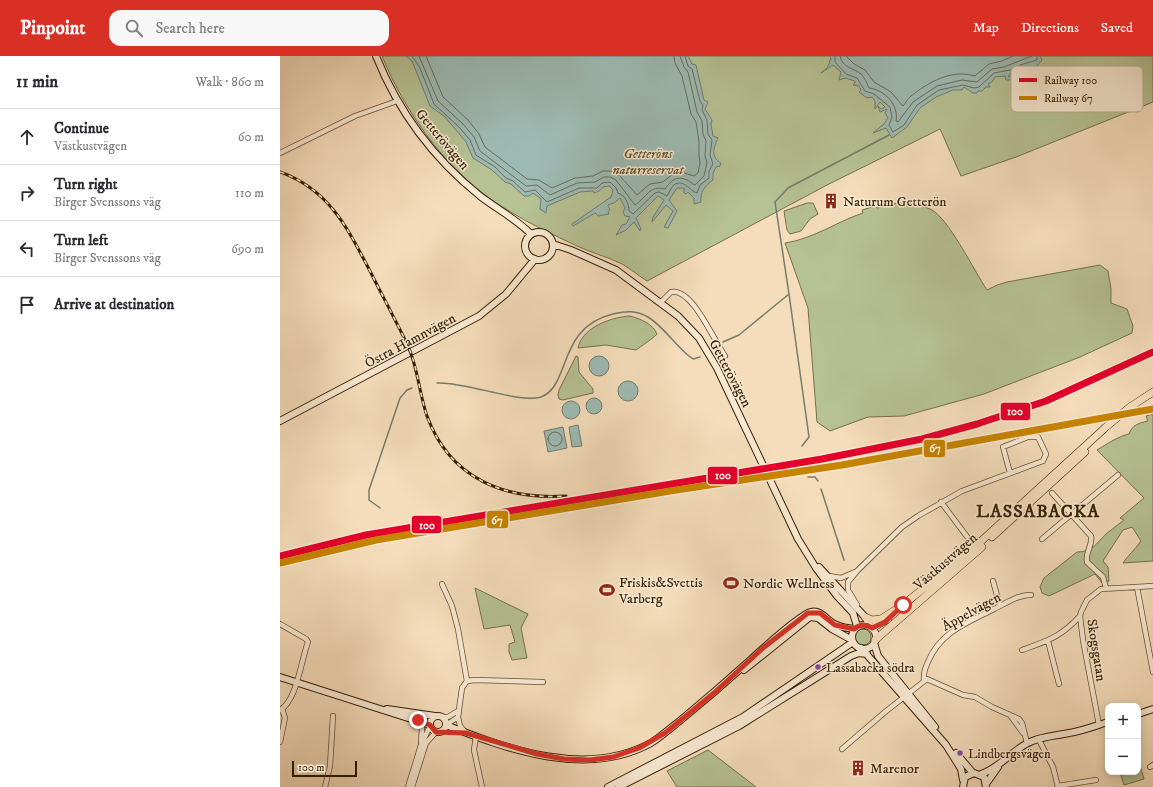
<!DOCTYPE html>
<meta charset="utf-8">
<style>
body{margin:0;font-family:"IM FELL DW Pica",serif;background:#f7f7f7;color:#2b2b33}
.controls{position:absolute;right:12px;bottom:12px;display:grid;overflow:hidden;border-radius:8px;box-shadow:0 2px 10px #0003}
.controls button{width:36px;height:36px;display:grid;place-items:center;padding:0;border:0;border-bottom:1px solid #e1e1e2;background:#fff;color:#2b2b33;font:20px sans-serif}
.scale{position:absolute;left:12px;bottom:10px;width:65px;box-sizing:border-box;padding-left:4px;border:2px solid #371e01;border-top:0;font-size:11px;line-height:14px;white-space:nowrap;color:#371e01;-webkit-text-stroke:3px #f8e9d3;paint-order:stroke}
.stop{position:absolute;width:12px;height:12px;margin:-9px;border:3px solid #d93025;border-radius:50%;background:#fff}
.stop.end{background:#d93025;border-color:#fff;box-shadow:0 1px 4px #0008}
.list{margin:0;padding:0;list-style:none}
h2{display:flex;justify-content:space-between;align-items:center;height:52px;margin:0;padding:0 16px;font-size:17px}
h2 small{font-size:13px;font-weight:400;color:#7c7c81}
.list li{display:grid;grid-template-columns:26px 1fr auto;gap:12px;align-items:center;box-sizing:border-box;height:56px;padding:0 16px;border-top:1px solid #e1e1e2}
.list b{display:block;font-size:15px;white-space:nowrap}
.list p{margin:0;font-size:13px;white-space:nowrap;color:#7c7c81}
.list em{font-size:13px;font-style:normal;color:#7c7c81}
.icon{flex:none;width:22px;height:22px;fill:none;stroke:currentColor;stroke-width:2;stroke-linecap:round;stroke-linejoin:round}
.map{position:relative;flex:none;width:873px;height:731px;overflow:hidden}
header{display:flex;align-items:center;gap:24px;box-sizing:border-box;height:56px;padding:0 20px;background:#d93025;color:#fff}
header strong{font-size:19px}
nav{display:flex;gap:22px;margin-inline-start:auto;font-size:14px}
.search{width:280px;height:36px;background:#f7f7f7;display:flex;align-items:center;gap:10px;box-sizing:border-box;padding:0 14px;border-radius:12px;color:#7c7c81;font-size:15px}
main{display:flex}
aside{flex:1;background:#fff}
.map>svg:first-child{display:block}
.green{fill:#b6c294;stroke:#76704a}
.water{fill:#9dbbb4;stroke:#747c6c}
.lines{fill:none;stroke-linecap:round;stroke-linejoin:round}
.shore{stroke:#6a6c5a;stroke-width:1}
.stream{stroke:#747c6c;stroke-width:1.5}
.street-casing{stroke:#664e30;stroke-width:6}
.secondary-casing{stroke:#371e01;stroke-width:8}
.primary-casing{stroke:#371e01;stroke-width:8}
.street{stroke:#f8e9d3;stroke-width:4.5}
.secondary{stroke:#f8e9d3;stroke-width:6}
.primary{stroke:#f5ddbb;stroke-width:7}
.rail-casing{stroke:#371e01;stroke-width:3}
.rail{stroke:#f8e9d3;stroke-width:1.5;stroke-dasharray:4.5;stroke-linecap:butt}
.rail-1-casing{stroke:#f8e9d3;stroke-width:10}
.rail-2-casing{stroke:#f8e9d3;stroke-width:10}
.rail-1{stroke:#e4002b;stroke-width:7}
.rail-2{stroke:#c78400;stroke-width:7}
.route{stroke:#d93025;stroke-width:5}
.bus-dot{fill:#8e44ad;stroke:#f8e9d3;stroke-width:1.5}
.labels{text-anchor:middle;stroke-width:3;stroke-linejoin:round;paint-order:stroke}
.bus-label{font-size:13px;fill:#371e01;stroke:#f8e9d3;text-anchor:start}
.street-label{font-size:14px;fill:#371e01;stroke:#f8e9d3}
.park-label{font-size:14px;font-style:italic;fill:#5d4f2d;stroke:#f8e9d3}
.poi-label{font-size:14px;fill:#371e01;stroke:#f8e9d3;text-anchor:start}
.district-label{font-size:18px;font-weight:bold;letter-spacing:1px;fill:#371e01;stroke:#f8e9d3}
.key{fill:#f8e9d3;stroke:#beac94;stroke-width:1}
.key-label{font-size:11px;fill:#371e01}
.line-badge{stroke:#f8e9d3;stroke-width:1.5}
.badge-label{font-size:11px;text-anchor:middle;font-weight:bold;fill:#fff}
</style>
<header>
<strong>Pinpoint</strong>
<div class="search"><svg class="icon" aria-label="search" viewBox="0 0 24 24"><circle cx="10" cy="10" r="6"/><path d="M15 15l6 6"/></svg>Search here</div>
<nav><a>Map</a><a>Directions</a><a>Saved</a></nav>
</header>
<main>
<aside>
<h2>11 min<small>Walk · 860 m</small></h2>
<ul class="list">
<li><svg class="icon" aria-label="ahead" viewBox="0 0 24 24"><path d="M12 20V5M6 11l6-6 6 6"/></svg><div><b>Continue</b><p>Västkustvägen</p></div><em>60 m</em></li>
<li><svg class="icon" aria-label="right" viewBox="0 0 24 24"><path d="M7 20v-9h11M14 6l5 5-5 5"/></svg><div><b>Turn right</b><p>Birger Svenssons väg</p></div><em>110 m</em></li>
<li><svg class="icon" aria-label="left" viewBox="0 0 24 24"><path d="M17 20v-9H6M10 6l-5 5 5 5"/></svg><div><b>Turn left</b><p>Birger Svenssons väg</p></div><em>690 m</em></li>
<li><svg class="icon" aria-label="arrive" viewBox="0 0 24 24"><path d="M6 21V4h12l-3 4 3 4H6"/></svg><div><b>Arrive at destination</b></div></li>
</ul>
</aside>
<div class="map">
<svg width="873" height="731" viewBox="0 0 873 731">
<rect width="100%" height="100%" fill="#f5ddbb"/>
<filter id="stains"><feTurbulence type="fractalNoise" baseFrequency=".005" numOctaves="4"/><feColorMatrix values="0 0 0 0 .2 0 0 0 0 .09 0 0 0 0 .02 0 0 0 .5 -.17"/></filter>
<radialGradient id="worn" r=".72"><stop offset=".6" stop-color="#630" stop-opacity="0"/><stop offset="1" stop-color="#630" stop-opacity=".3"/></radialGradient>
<!-- green -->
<path class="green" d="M102 0H873V46L736 101 681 120 660 73 547 129 367 225C359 220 351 213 342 208 328 201 312 197 297 190 274 179 250 168 229 155 171 121 127 61 102 0Z
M527 147H533L538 158 530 163 521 175 510 178 507 174 504 155Z
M618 147C629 148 646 149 655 156 673 171 693 213 707 234L717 229 727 226 820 209 828 215 831 233V247L847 253 853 270 852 277 800 301 704 338 624 360 588 361 550 375 537 366 528 252 505 187C533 183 556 166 583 157L582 154 595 150 597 152Z
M350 260C361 263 373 268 377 278 376 280 359 292 356 294L326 289 298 292C302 271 332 261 350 260Z
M296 300 298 301 299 316 313 333V337L283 344 279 343 278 339 279 334Z
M873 358V505L843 507C848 499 855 494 861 485L852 471 843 474 823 505 828 511 829 525 822 527 815 518 769 540 762 537 760 531 764 522 797 496C812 496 816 488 826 478 832 473 838 469 844 464L840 462 864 442 817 394C827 388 839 380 849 378 852 369 859 367 868 365L866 360Z
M195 532 248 558 241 572 247 602 232 604 229 596V588L235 586 230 569 204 573Z
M575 581a8 8 0 1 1 16 0a8 8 0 1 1-16 0Z
M428 694 476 731H397L387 715Z
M858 703 864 723 844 729 840 716H858Z"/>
<!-- water -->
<path class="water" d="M126 0H408L412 8 416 9 424 44 428 46 425 53 432 64 431 68 433 80 438 82C434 91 430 101 441 107L440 110 436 111 433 117V124C425 130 420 135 421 146L414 148V142L408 136 406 138 404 137V132H397L389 144 397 155 388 172 384 171 393 155 386 149 372 166 373 161 384 144 378 140 356 162 361 173 360 175 354 166 346 174 336 179 342 169 346 168 350 161 345 160 343 156 345 152 340 142 334 147 328 149 330 154 328 156 329 158 318 160 315 157 293 170 292 168 331 141 333 134 329 130 323 131C319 136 319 135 314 137L313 135 300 136 267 150 266 157 260 153 261 143 253 137 249 140H244L231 128 225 126 212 114 193 102 186 86 165 61 150 50 132 5Z
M550 0H760L762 4 757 10 748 12V10L740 13 738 18H734L731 16 728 21 733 20 730 24H726L725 20 715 21 712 26 708 28 710 31H706L702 35H698L697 37H693L684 31 682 34H673L656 41 640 52 627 71 612 82 606 72 593 77 604 68 608 62 605 57 607 53 600 56 598 50 601 53 605 51 600 46 595 53V45L592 41 587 42 579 36 581 34 579 30 573 29 575 27V25L565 22 559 24 561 16 553 9 541 17 547 12 550 6 549 5 551 4Z
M309 310a10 10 0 1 1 20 0a10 10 0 1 1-20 0Z
M338 335a10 10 0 1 1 20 0a10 10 0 1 1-20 0Z
M306 350a8 8 0 1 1 16 0a8 8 0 1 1-16 0Z
M282 354a9 9 0 1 1 18 0a9 9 0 1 1-18 0Z
M298 369 302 390 292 391 289 371Z
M283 371 287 392 268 396 264 375Z"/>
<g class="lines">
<!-- shore -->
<path class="shore" d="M132 0 140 12 154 48 179 71 190 84 196 99 215 111 226 122 233 125 245 136 255 134 267 146 299 132H317L322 127 330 126 336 132 338 137C345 139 349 148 349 155L353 158 375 137 379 136 387 140C389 137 391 131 394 129 403 122 410 135 417 137L420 129 429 122V115L433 108 430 99 432 84 428 78 427 64 422 54 423 49 420 45 412 13 408 10 405 0
M139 0 158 45 183 68 194 81 200 95 246 130 257 129 270 139 297 127 315 126 324 121H330L336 124 355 149C367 141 369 129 385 133 391 125 396 119 407 124 410 125 412 128 415 129L424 120 427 107 425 100 426 85 423 78 422 65 417 56 408 16 404 11 400 0
M146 0 163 41 188 64 199 78 205 91 247 123 259 124 272 132 295 122 313 120 323 115H330L339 119 357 139 370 128 383 126 394 117 401 116 414 120 418 117 420 107 419 100V86L416 66 411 58 402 20 395 7 394 0
M555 0V6L566 18 577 22 585 35 594 38 610 51 612 61 609 69 613 76 624 69 637 49 659 34 683 29 694 32 699 31 714 17 735 13 740 9 757 4V0
M560 0C562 12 574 12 581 18 584 21 587 27 589 32 605 34 619 49 616 65L618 66 633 46 657 30 682 24 697 26 712 13 724 11 752 0
M566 0 574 8 585 14 594 26 611 36 623 50C626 47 627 43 631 40 649 26 671 13 695 20L709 8 722 5 733 0
M268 383a7 7 0 1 1 14 0a7 7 0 1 1-14 0Z"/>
<!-- stream -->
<path class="stream" d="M509 238 529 381 522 390
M443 286 459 279 509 238 495 146 508 132 609 79
M157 327C184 325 240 348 261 341 291 330 277 271 333 258 346 255 356 254 368 261 384 271 395 289 409 300L413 303 420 301
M528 421H535L538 425
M541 433 564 504
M100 452 89 444V434L120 342 127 334 132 332"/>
<defs>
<path id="street" d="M0 97 75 60 117 45
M380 247 391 236C412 231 434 285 445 300
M772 437 811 480C813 489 805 496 807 506L823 521 826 532
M661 446 691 486
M762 483 838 419
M549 520 561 522 575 516
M713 525 720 550
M162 528 172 550 178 573 187 625 182 632 178 661 166 669
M857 531 873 616
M577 549 568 534V526L577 515 622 471 638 460 682 435 763 405 766 398 758 381H748L723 391 730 417
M0 568 26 583 28 586C21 604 17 645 0 654
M768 585 779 628
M742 594C767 585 781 581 800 560
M644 624C643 617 645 612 648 606 660 576 687 567 714 553 725 548 739 538 751 539
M187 625 195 624 263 626
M730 659 743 677
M162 661H168L178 655
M178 661 180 670 185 676
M136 666 142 672 141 686
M819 669 803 584 800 560 801 556 807 544 821 533 873 530
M196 680 194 694 202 731
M758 682 773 711 778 731
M0 686 5 662 2 653
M562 693 605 656 647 623 683 639 695 641 712 651 739 663 742 667 747 687
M870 711 873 709
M778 730 816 724
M45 731 50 710 53 660
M128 731 141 689 150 670
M132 731 146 687 156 676"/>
<path id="secondary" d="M96 0C118 55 154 103 200 140 217 153 236 163 251 178
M245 190a14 14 0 1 1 28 0a14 14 0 1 1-28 0Z
M273 188 291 194 336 214 398 260 419 282 437 312 518 483 536 512 557 540 573 557 577 570
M0 365 199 260 226 238 255 203
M539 511 585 561 590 570
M572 581a12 12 0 1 1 24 0a12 12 0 1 1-24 0Z
M594 587 598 600 655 671
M581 592 666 689 681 713 683 724
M464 614 530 561 538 562 552 573 572 584
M0 621 150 669
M107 653 155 660
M858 658 873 653
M150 668a8 8 0 1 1 16 0a8 8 0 1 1-16 0Z
M166 669C229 694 307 722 371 687 382 680 392 671 402 663 424 645 446 626 467 607 478 597 519 559 531 556 542 553 547 566 557 569 562 572 569 572 574 573
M676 697 693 717
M701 718C720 712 732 694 750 686 763 680 775 680 789 677 802 675 815 670 828 666
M706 728 718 711
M328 731 463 661 573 586
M339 731 459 670 571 600 579 597 587 598
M683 731 685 721 694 717 704 721 706 731"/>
<path id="primary" d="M712 481 805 396
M585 561 592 564 601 563 623 549 698 488 826 371 850 351 873 336
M592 572 608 563
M595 584 702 491"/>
</defs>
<!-- street casing -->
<use href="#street" class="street-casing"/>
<!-- secondary casing -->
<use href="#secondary" class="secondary-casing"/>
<!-- primary casing -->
<use href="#primary" class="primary-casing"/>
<!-- street -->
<use href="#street" class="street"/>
<!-- secondary -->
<use href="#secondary" class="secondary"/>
<!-- primary -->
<use href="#primary" class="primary"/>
<defs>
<path id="rail" d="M0 116C50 134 68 173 91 217 103 241 116 265 128 290 138 312 139 337 147 360 170 423 225 444 286 440"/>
</defs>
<!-- rail casing -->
<use href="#rail" class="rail-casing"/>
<!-- rail -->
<use href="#rail" class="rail"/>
<defs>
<path id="rail-1" d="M0 500 86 479 542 403 642 383 697 368 766 345 873 296"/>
<path id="rail-2" d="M0 507 96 484 390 435 562 409 873 353"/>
</defs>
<!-- rail-1 casing -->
<use href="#rail-1" class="rail-1-casing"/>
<!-- rail-2 casing -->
<use href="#rail-2" class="rail-2-casing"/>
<!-- rail-1 -->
<use href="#rail-1" class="rail-1"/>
<!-- rail-2 -->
<use href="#rail-2" class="rail-2"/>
</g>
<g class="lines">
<!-- route -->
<path class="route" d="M138 664 150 669 156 676 186 677 257 698 284 703 310 704 333 701 359 692 385 677 434 637 483 592 528 557H540L555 569 574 573C580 568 586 568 592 572L605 566 623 549"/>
</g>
<!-- icons -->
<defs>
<symbol id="building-bare" viewBox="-9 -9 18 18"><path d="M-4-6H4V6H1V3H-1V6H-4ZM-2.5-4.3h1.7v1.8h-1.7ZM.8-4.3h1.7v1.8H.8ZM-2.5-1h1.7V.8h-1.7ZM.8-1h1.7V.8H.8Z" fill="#8f2418" stroke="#f8e9d3" stroke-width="2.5" paint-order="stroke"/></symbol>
<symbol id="stadium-bare" viewBox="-9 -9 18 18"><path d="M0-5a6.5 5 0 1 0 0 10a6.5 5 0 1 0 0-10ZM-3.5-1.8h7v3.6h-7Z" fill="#8f2418" stroke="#f8e9d3" stroke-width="2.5" paint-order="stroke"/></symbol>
</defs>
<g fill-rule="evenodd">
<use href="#building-bare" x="540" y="134" width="22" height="22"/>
<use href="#stadium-bare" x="440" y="516" width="22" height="22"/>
<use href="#stadium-bare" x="316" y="523" width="22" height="22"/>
<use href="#building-bare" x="567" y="701" width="22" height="22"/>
</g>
<!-- markers -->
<g class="bus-dot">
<circle cx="538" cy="611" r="3.5"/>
<circle cx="680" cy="697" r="3.5"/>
</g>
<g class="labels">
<!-- bus labels -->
<g class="bus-label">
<text x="546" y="616">Lassabacka södra</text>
<text x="688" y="702">Lindbergsvägen</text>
</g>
<!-- street labels -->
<g class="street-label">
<text transform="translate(163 83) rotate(50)" y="5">Getterövägen</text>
<text transform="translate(130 284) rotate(-28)" y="5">Östra Hamnvägen</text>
<text transform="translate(451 317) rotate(62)" y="5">Getterövägen</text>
<text transform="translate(665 505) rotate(-41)" y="5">Västkustvägen</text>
<text transform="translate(691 555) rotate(-29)" y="5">Äppelvägen</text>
<text transform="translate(817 594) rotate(81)" y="5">Skogsgatan</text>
</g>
<!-- park labels -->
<g class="park-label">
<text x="368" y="102">Getteröns<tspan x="368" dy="16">naturreservat</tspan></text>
</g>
<!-- poi labels -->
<g class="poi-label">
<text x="563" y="150">Naturum Getterön</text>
<text x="339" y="531">Friskis&amp;Svettis<tspan x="339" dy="16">Varberg</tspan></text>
<text x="463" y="532">Nordic Wellness</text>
<text x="590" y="717">Marenor</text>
</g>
<!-- district labels -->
<g class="district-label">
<text x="758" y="461">LASSABACKA</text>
</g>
</g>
<!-- legend -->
<rect x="731" y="10" width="132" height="46" rx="6" class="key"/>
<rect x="739" y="22" width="18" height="4" fill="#e4002b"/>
<rect x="739" y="40" width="18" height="4" fill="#c78400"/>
<g class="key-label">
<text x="764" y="28">Railway 100</text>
<text x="764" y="46">Railway 67</text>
</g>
<g class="line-badge">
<rect x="720" y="346" width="31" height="19" rx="4" fill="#e4002b"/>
<rect x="643" y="383" width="23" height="19" rx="4" fill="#c78400"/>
<rect x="427" y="410" width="31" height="19" rx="4" fill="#e4002b"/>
<rect x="206" y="454" width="23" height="19" rx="4" fill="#c78400"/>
<rect x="131" y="459" width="31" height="19" rx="4" fill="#e4002b"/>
</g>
<g class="badge-label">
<text x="735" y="359">100</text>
<text x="655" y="396">67</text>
<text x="443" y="423">100</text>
<text x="217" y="468">67</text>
<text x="147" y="473">100</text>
</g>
<rect width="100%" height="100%" filter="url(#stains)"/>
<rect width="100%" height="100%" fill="url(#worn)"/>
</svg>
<div class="controls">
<button>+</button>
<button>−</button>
</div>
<div class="scale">100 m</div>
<div class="stop" style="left:623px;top:549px"></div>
<div class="stop end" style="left:138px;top:664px"></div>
</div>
</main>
